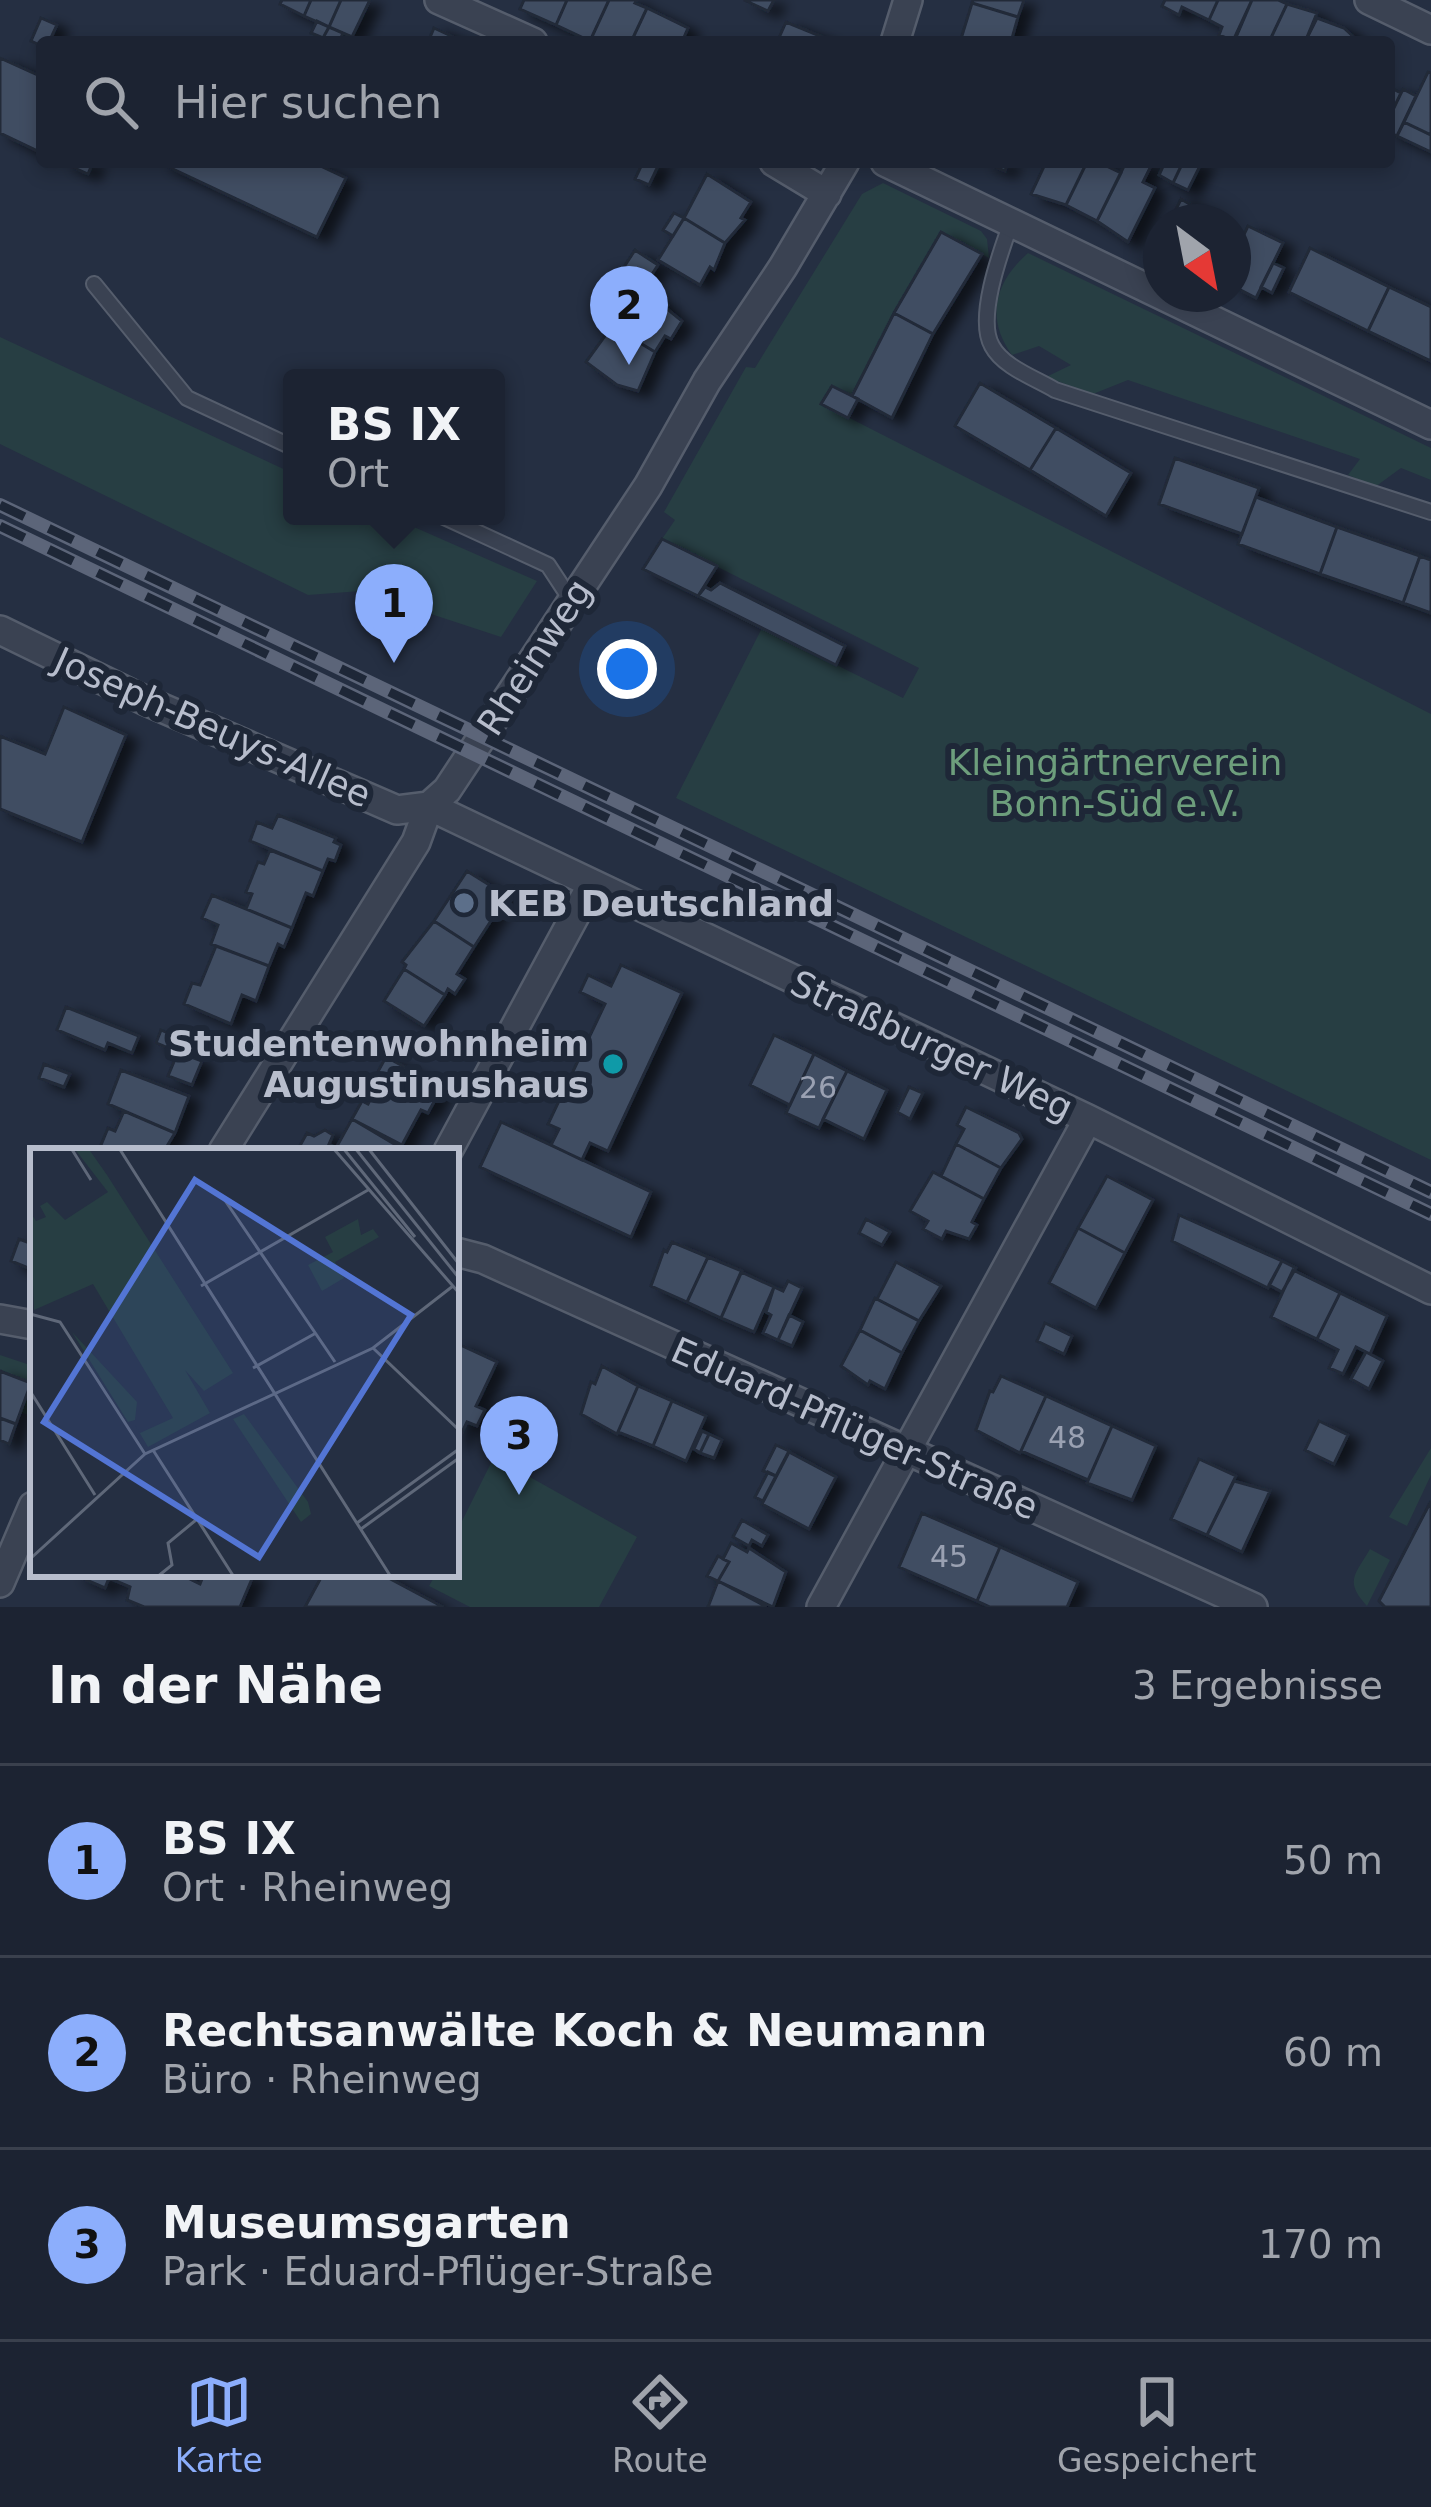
<!DOCTYPE html>
<html lang="de">
<meta charset="utf-8">
<style>
body{margin:0;font-family:"DejaVu Sans",sans-serif;background:#292f3e;color:#f1f3f6}
.compass{position:absolute;left:1143px;top:204px;width:108px;height:108px;border-radius:50%;background:#1c2332;box-shadow:0 6px 18px #0003;rotate:148deg}
.you{position:absolute;left:627px;top:669px;width:42px;height:42px;margin:-30px;border:9px solid #fff;border-radius:50%;background:#1a73e8;box-shadow:0 0 0 18px #1a73e833}
.badge{display:grid;place-items:center;width:78px;height:78px;border-radius:50%;background:#8caefc;color:#111;font-size:39px;font-weight:700}
.pin{position:absolute;translate:-50% -99px;filter:drop-shadow(0 3px 6px #0008)}
.pin::after{content:'';position:absolute;top:63px;width:42px;height:36px;background:inherit;clip-path:polygon(0 0,100% 0,50% 100%)}
.popup{position:absolute;left:283px;top:369px;width:222px;height:156px;box-sizing:border-box;display:grid;place-content:center;border-radius:12px;background:#1c2332;filter:drop-shadow(0 3px 9px #0005);font-size:39px;white-space:nowrap;color:#a0a4ac}
.popup b{font-size:45px;color:#f1f3f6}
.popup::after{content:'';position:absolute;left:50%;top:100%;margin-left:-24px;border:24px solid transparent;border-top-color:#1c2332}
.list{margin:0;padding:0;list-style:none}
h2{display:flex;justify-content:space-between;align-items:center;height:156px;margin:0;padding:0 48px;font-size:51px}
h2 small{font-size:39px;font-weight:400;color:#a0a4ac}
.list li{display:grid;grid-template-columns:78px 1fr auto;gap:36px;align-items:center;box-sizing:border-box;height:192px;padding:0 48px;border-top:3px solid #3a404d}
.list b{display:block;font-size:45px;white-space:nowrap}
.list p{margin:0;font-size:39px;white-space:nowrap;color:#a0a4ac}
.list em{font-size:39px;font-style:normal;color:#a0a4ac}
.icon{flex:none;width:66px;height:66px;fill:none;stroke:currentColor;stroke-width:2;stroke-linecap:round;stroke-linejoin:round}
.map{position:relative;flex:none;width:1431px;height:1607px;overflow:hidden}
.search{position:absolute;background:#1c2332;box-shadow:0 6px 18px #0003;left:36px;right:36px;top:36px;height:132px;display:flex;align-items:center;gap:30px;box-sizing:border-box;padding:0 42px;border-radius:12px;color:#a0a4ac;font-size:45px}
.sheet{height:732px;background:#1c2332}
nav{display:flex;justify-content:space-around;align-items:center;box-sizing:border-box;height:168px;border-top:3px solid #3a404d;background:#1c2332;font-size:33px;color:#a0a4ac}
nav a{display:grid;justify-items:center;gap:6px}
nav .on{color:#8caefc}
.map>svg:first-child{display:block}
.green{fill:#273e43}
.building{fill:#414d62;stroke:#202939;stroke-width:3;filter:url(#shadow)}
.lines{fill:none;stroke-linecap:round;stroke-linejoin:round}
.lane-casing{stroke:#555d6c;stroke-width:18}
.street-casing{stroke:#555d6c;stroke-width:32}
.lane{stroke:#3a4252;stroke-width:14}
.street{stroke:#3a4252;stroke-width:27}
.rail-casing{stroke:#5c6579;stroke-width:14}
.rail{stroke:#1e2737;stroke-width:9;stroke-dasharray:27;stroke-linecap:butt}
.service-dot{fill:#5c6f8a;stroke:#1e2737;stroke-width:4.5}
.culture-dot{fill:#0f9aa8;stroke:#1e2737;stroke-width:4.5}
.labels{text-anchor:middle;stroke-width:12;stroke-linejoin:round;paint-order:stroke}
.number-label{font-size:30px;fill:#9aa1b2}
.street-label{font-size:36px;fill:#b7bdcc;stroke:#1e2737}
.park-label{font-size:36px;fill:#6d9e7c;stroke:#1e2737}
.poi-label{font-size:36px;font-weight:bold;fill:#b7bdcc;stroke:#1e2737;text-anchor:start}
.inset-road{fill:none;stroke:#5f6879;stroke-width:3}
.view{fill:#5375d4;fill-opacity:0.15;stroke:#5375d4;stroke-width:6}
.inset-edge{fill:none;stroke:#b7bdcc;stroke-width:6}
</style>
<div class="map">
<svg width="1431" height="1607" viewBox="0 0 1431 1607">
<defs>
<filter id="shadow"><feDropShadow dx="11" dy="6" stdDeviation="6" flood-color="#0009"/></filter>
</defs>
<rect width="100%" height="100%" fill="#252f42"/>
<!-- green -->
<path class="green" d="M883 183 981 231 987 239 989 258 941 232 851 396 832 386 822 404 1431 714V1160L676 798 762 628 903 698 919 668 662 539 675 520 664 512 746 367 755 368 862 194Z
M1028 253 1431 448V480L1401 468 1375 487 1348 475 1360 459 1128 380 1093 394 1046 377 1071 365 1039 346 1012 355C985 318 995 282 1028 253Z
M0 337 292 473V516H389L537 581 501 637 361 591 308 595 0 444Z
M0 1355 33 1366V1417L21 1412 31 1383 0 1371Z
M1431 1448V1475L1407 1526 1389 1517Z
M494 1457 637 1537 599 1607H470L429 1586 436 1574H456V1533Z
M1370 1549 1390 1560 1367 1606C1344 1581 1355 1575 1370 1549Z"/>
<!-- building -->
<path class="building" d="M282 0H311L304 16 280 4Z
M311 0H341L329 27 304 16Z
M341 0H370L352 37 329 27Z
M524 0H567L556 25 520 9Z
M567 0H609L590 41 556 25Z
M609 0H637L635 3 647 8 631 42 590 41Z
M744 0H774L768 11Z
M973 0H1024L1018 17 972 3Z
M1165 0H1218L1209 20 1182 7 1179 15 1162 6Z
M1218 0H1252L1233 41 1219 35 1222 27 1209 20Z
M1252 0H1278L1287 4 1269 42H1234Z
M972 3 1018 17 1011 42H960Z
M1287 4 1317 13 1305 42H1269Z
M647 8 688 28 682 42H631Z
M41 18 57 25 49 42H42V46L31 41Z
M1317 18 1344 28 1359 42H1305Z
M317 21 329 27 323 38 311 33Z
M786 22 825 38 828 42H782L778 40Z
M329 27 343 33 339 42 323 38Z
M434 28 464 42H428Z
M0 58 42 77V153L0 133Z
M1428 72 1431 73V135L1404 122Z
M1389 87 1401 93 1390 116H1389Z
M1403 89 1416 96 1397 136 1389 132V118Z
M1404 122 1431 135V152L1397 136Z
M61 162H93L88 174Z
M158 162H312L346 178 317 237Z
M643 162H660L649 185 635 179Z
M982 162H1008L1005 171Z
M1046 162H1087L1066 205 1031 194Z
M1087 162H1098L1121 173 1097 221 1066 205Z
M1126 162H1153L1143 182 1155 188 1128 242 1097 221Z
M1165 162H1183L1173 183 1159 175Z
M1183 162H1202L1188 190 1173 183Z
M707 174 751 202 741 218 745 220 725 243 684 218Z
M1181 199 1213 218 1211 222H1170Z
M674 213 684 218 673 236 663 230Z
M684 218 725 243 714 270 710 267 700 285 658 260Z
M1248 226 1283 243 1256 298 1233 286V257Z
M941 232 982 254 933 334 894 313Z
M1310 248 1389 287 1368 331 1289 292Z
M635 250 658 265 649 279 624 267Z
M1273 263 1284 268 1272 293 1261 287Z
M633 287 668 305 666 308 682 321 671 339 665 336 655 352 612 326Z
M1389 287 1431 307V361L1368 331Z
M894 313 933 334 892 418 852 396Z
M612 326 655 352 638 391 617 385 586 362Z
M980 383 1056 428 1030 470 955 426Z
M832 386 858 399 848 418 821 404Z
M1056 428 1131 473 1106 516 1030 470Z
M1175 458 1259 488 1242 534 1159 504Z
M1256 497 1337 527 1320 574 1238 544Z
M1337 527 1420 556 1403 603 1320 574Z
M662 539 717 566 698 596 643 569Z
M1420 556 1431 560V613L1403 603Z
M720 583 845 646 836 665 698 596 705 587 711 590Z
M64 707 126 735 82 842 0 809V736L45 754Z
M278 815 336 838 334 842 341 845 335 861 328 859 323 871 250 841 257 822 272 828Z
M270 850 323 871 313 896 306 893 292 928 246 909 252 894 246 892 258 862 264 864Z
M467 871 507 896 474 947 434 921Z
M212 895 292 928 284 947 278 944 269 966 211 944 218 925 202 918Z
M434 921 474 947 457 974 465 979 455 994 448 989 445 995 404 969 406 965 402 962Z
M216 946 269 966 256 1001 242 995 231 1024 184 1004 192 983 200 985Z
M621 965 682 993 608 1151 590 1143 582 1160 551 1145 559 1129 548 1124 605 1004 580 992 588 975 611 986Z
M404 969 445 995 424 1026 384 1001Z
M66 1007 139 1036 132 1053 108 1043 105 1050 57 1030Z
M161 1030 186 1041 180 1053 156 1043Z
M774 1035 814 1054 790 1105 750 1085Z
M178 1052 202 1061 192 1085 168 1076Z
M814 1054 847 1071 819 1128 786 1113Z
M386 1057 442 1087 428 1113 421 1110 402 1145 352 1119 362 1101 368 1104 381 1079 376 1075Z
M44 1064 70 1074 64 1087 39 1078Z
M121 1070 189 1096 175 1133 108 1104Z
M847 1071 887 1090 864 1139 823 1119Z
M909 1087 923 1093 910 1119 897 1112Z
M966 1107 1019 1133 1022 1139 1001 1168 956 1144 964 1129 957 1125Z
M124 1111 175 1133 164 1151H116L101 1145 108 1128 115 1131Z
M352 1119 406 1151H297L307 1133 314 1136 325 1130 333 1135 329 1144 336 1148Z
M501 1122 651 1192 631 1237 480 1167Z
M956 1144 1001 1168 984 1199 941 1176Z
M933 1172 984 1199 972 1222 977 1225 969 1239 946 1231 942 1239 923 1229 928 1221 910 1211Z
M1107 1176 1153 1200 1125 1253 1078 1228Z
M1179 1215 1282 1261 1268 1288 1172 1241Z
M866 1219 890 1232 882 1245 859 1233Z
M1078 1228 1125 1253 1096 1308 1049 1283Z
M33 1236V1270L11 1261 19 1239 30 1243Z
M672 1242 708 1257 687 1302 651 1286 664 1250 667 1252Z
M708 1257 742 1271 721 1318 687 1302Z
M1282 1261 1296 1268 1282 1292 1269 1285Z
M896 1262 941 1286 919 1321 877 1299Z
M1293 1270 1340 1293 1317 1339 1271 1317Z
M741 1272 774 1287 754 1332 721 1318Z
M788 1281 802 1288 778 1340 763 1333 771 1315 766 1312 774 1287 783 1291Z
M1340 1293 1387 1316 1370 1354 1356 1347 1343 1374 1329 1368 1338 1350 1317 1339Z
M875 1298 919 1321 902 1353 860 1330Z
M789 1315 803 1322 792 1346 778 1340Z
M1045 1323 1072 1336 1064 1354 1037 1341Z
M860 1330 902 1353 885 1389 870 1381 868 1385 841 1366Z
M456 1343 497 1362 476 1406 485 1410 477 1426 467 1422 456 1445Z
M1366 1352 1383 1361 1369 1389 1351 1379Z
M602 1366 638 1386 617 1434 581 1414 591 1382 595 1384Z
M0 1371 31 1383 16 1424 0 1418Z
M1001 1376 1046 1396 1020 1453 976 1430 990 1391 993 1392Z
M638 1386 672 1401 653 1446 618 1432Z
M1046 1396 1112 1426 1088 1480 1021 1451Z
M672 1401 706 1416 686 1461 653 1446Z
M0 1418 16 1424 9 1444 0 1440Z
M1319 1421 1348 1435 1334 1464 1305 1450Z
M1112 1426 1156 1446 1132 1500 1087 1483Z
M702 1431 709 1434 700 1453 694 1449Z
M709 1434 722 1440 714 1458 700 1453Z
M776 1445 789 1451 776 1476 763 1471Z
M789 1452 836 1477 809 1529 762 1504Z
M1199 1459 1236 1476 1207 1535 1171 1519Z
M768 1472 776 1476 763 1501 755 1497Z
M1234 1481 1270 1491 1242 1552 1207 1535Z
M1431 1501V1607H1385L1379 1601Z
M922 1513 1000 1547 977 1601 899 1567Z
M742 1520 768 1535 762 1546 752 1540 749 1546 733 1537Z
M731 1543 747 1552 749 1548 786 1572 773 1607 718 1581 729 1562 723 1559Z
M1000 1547 1078 1582 1067 1607H990L977 1601Z
M718 1556 729 1562 718 1581 707 1576Z
M72 1574H192L190 1579 200 1584 204 1574H254L240 1607H144L127 1600 130 1587 109 1578 105 1588Z
M323 1574H381L443 1607H305Z
M718 1581 765 1606 764 1607H708Z"/>
<g class="lines">
<defs>
<path id="lane" d="M1011 223C1001 251 976 318 992 346 1003 367 1035 378 1055 390L1431 512
M94 284 187 398 292 447
M442 516 548 565 571 600"/>
<path id="street" d="M439 0 533 42
M1369 0 1431 30
M895 42 908 0
M774 162 827 194
M885 162 1431 425
M0 630 146 701 397 810 429 806
M429 806 1088 1119 1431 1290
M223 1151 416 842 429 806 447 790 648 486 707 381 783 267 845 162
M448 1151 592 884
M456 1252 483 1259 1253 1607
M0 1319 33 1325
M0 1583 33 1506
M821 1607 1088 1119"/>
</defs>
<!-- lane casing -->
<use href="#lane" class="lane-casing"/>
<!-- street casing -->
<use href="#street" class="street-casing"/>
<!-- lane -->
<use href="#lane" class="lane"/>
<!-- street -->
<use href="#street" class="street"/>
<defs>
<path id="rail" d="M0 505 1431 1192
M0 526 1431 1214"/>
</defs>
<!-- rail casing -->
<use href="#rail" class="rail-casing"/>
<!-- rail -->
<use href="#rail" class="rail"/>
</g>
<!-- markers -->
<circle class="service-dot" cx="464" cy="903" r="12"/>
<circle class="culture-dot" cx="613" cy="1064" r="12"/>
<g class="labels">
<!-- number labels -->
<g class="number-label">
<text x="818" y="1098">26</text>
<text x="1067" y="1448">48</text>
<text x="949" y="1567">45</text>
</g>
<!-- street labels -->
<g class="street-label">
<text transform="translate(534 657) rotate(-57)" y="13">Rheinweg</text>
<text transform="translate(213 727) rotate(24)" y="13">Joseph-Beuys-Allee</text>
<text transform="translate(932 1045) rotate(25)" y="13">Straßburger Weg</text>
<text transform="translate(855 1428) rotate(24)" y="13">Eduard-Pflüger-Straße</text>
</g>
<!-- park labels -->
<g class="park-label">
<text x="1115" y="775">Kleingärtnerverein<tspan x="1115" dy="41">Bonn-Süd e.V.</tspan></text>
</g>
<!-- poi labels -->
<g class="poi-label">
<text x="488" y="916">KEB Deutschland</text>
<text x="589" y="1056" text-anchor="end">Studentenwohnheim<tspan x="589" dy="41">Augustinushaus</tspan></text>
</g>
</g>
<!-- overview -->
<g transform="translate(30 1148)">
<rect width="429" height="429" fill="#252f42"/>
<path d="M44 0H58L77 27 203 225 174 243 155 222 180 265 118 299 105 277 110 285 143 270 63 136 4 162 0 64 6 73 16 69 10 58 17 54 35 72 78 44ZM328 71 331 87 343 81 349 89 305 114 314 130 292 143 278 117 303 104 295 89ZM42 184 107 254 105 272 98 274ZM214 266 278 354 281 366 271 374 203 271Z" fill="#273e43"/>
<path class="inset-road" d="M41 0 61 32M89 0 361 429M303 0 429 145M313 0 385 89M325 0 429 130M338 0 429 116M192 48 305 214M171 138 338 42M0 166 30 174 115 306M343 200 429 282M223 220 286 185M0 243 65 347M123 302 204 429M327 375 429 301M331 381 429 310M0 411 115 306 343 200 423 138M127 429 142 417 138 395 166 372"/>
<path class="view" d="M165 32 381 167 229 409 14 274Z"/>
<rect width="429" height="429" class="inset-edge"/>
</g>
</svg>
<svg class="compass" viewBox="-18 -18 36 36"><path d="M0-13l5 13h-10z" fill="#e53935"/><path d="M0 13l5-13h-10z" fill="#a0a4ac"/></svg>
<div class="you"></div>
<div class="pin badge" style="left:394px;top:663px">1</div>
<div class="popup"><b>BS IX</b>Ort</div>
<div class="pin badge" style="left:629px;top:365px">2</div>
<div class="pin badge" style="left:519px;top:1495px">3</div>
<div class="search"><svg class="icon" aria-label="search" viewBox="0 0 24 24"><circle cx="10" cy="10" r="6"/><path d="M15 15l6 6"/></svg>Hier suchen</div>
</div>
<section class="sheet">
<h2>In der Nähe<small>3 Ergebnisse</small></h2>
<ul class="list">
<li><span class="badge">1</span><div><b>BS IX</b><p>Ort · Rheinweg</p></div><em>50 m</em></li>
<li><span class="badge">2</span><div><b>Rechtsanwälte Koch &amp; Neumann</b><p>Büro · Rheinweg</p></div><em>60 m</em></li>
<li><span class="badge">3</span><div><b>Museumsgarten</b><p>Park · Eduard-Pflüger-Straße</p></div><em>170 m</em></li>
</ul>
</section>
<nav>
<a class="on"><svg class="icon" aria-label="map" viewBox="0 0 24 24"><path d="M3 6l6-2 6 2 6-2v14l-6 2-6-2-6 2zM9 4v14M15 6v14"/></svg>Karte</a>
<a><svg class="icon" aria-label="directions" viewBox="0 0 24 24"><path d="M12 3l9 9-9 9-9-9zM9 14v-3h6M13 9l2 2-2 2"/></svg>Route</a>
<a><svg class="icon" aria-label="saved" viewBox="0 0 24 24"><path d="M7 4h10v16l-5-4-5 4z"/></svg>Gespeichert</a>
</nav>
